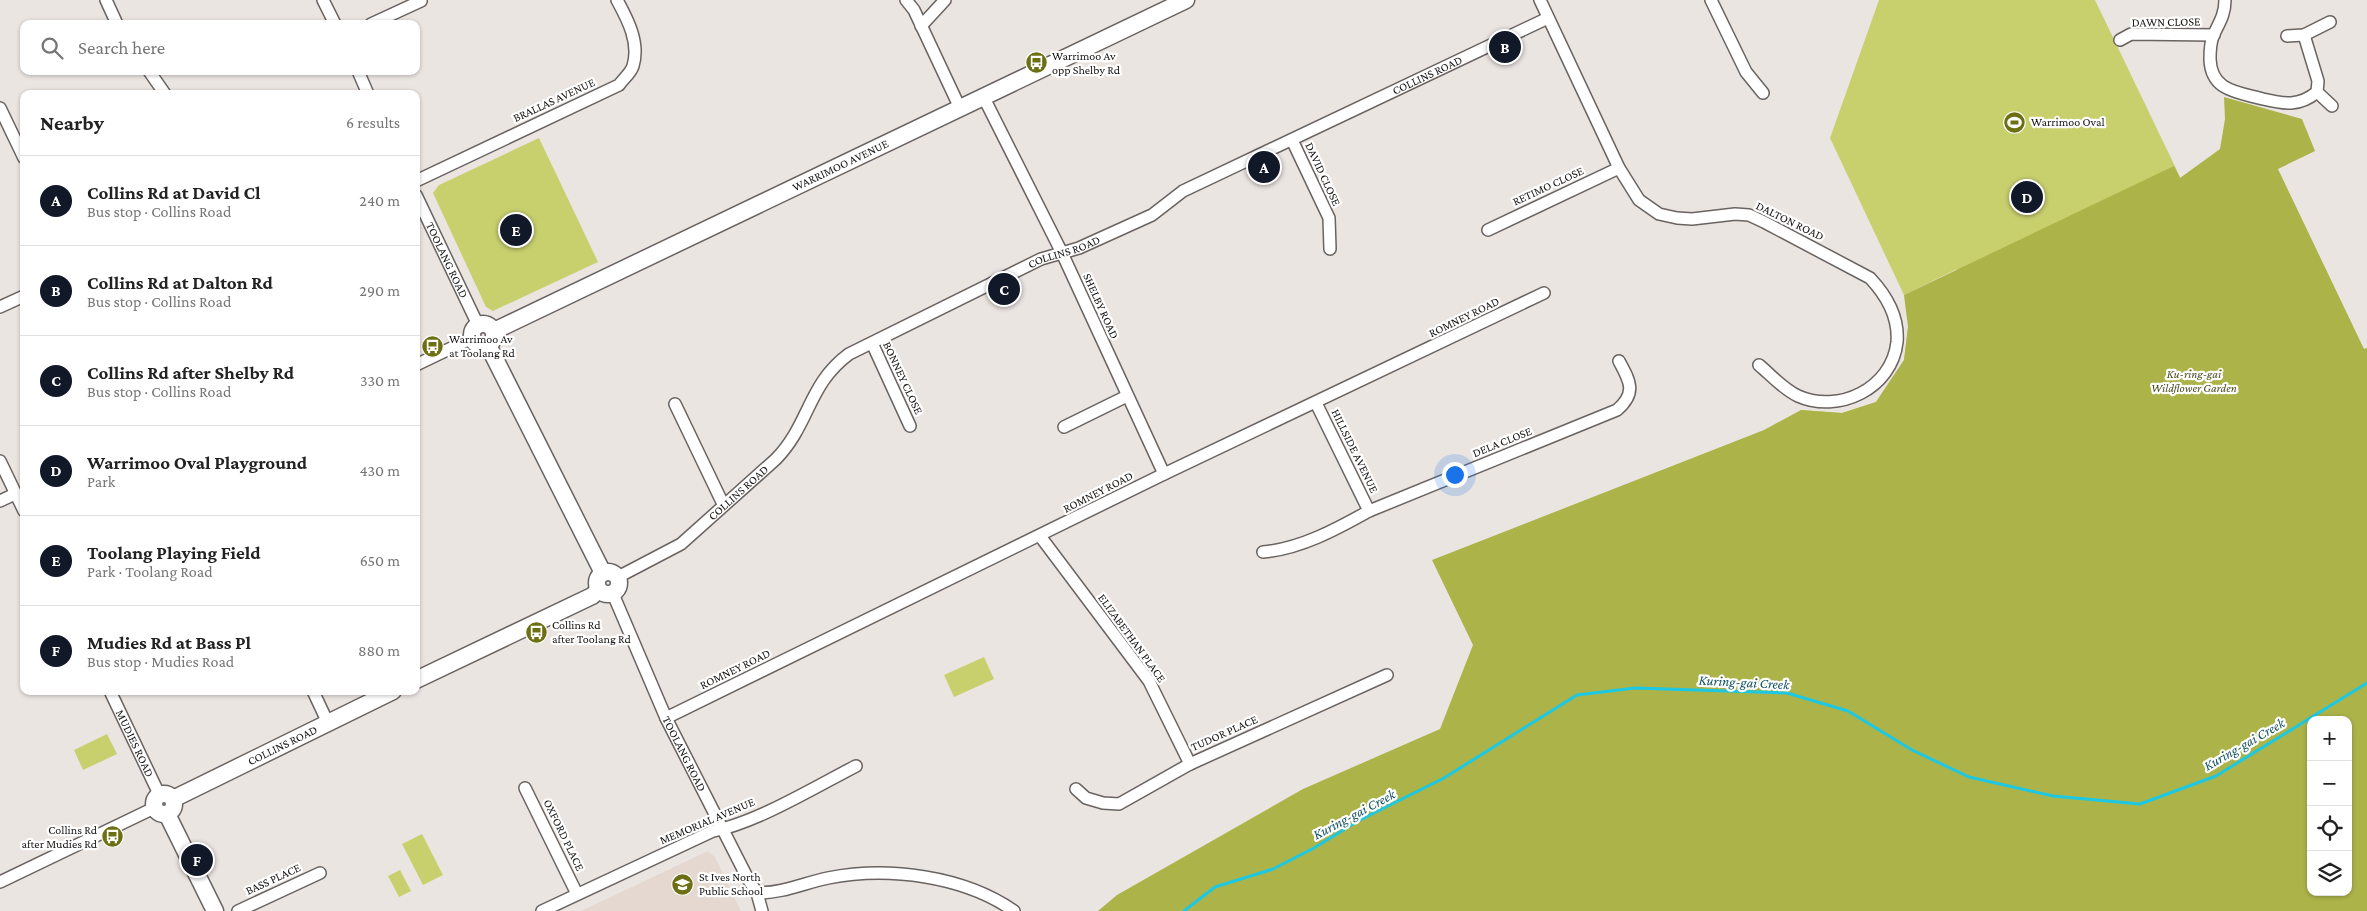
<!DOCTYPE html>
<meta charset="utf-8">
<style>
body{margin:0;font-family:"Crimson Pro",serif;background:#f2f2f2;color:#222}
.controls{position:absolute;right:15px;bottom:15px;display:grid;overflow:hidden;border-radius:10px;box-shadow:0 1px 4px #0004}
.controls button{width:45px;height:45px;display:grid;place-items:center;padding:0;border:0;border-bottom:1px solid #e0e0e0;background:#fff;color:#222;font:25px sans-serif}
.you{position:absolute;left:1454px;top:474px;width:18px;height:18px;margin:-12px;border:4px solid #fff;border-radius:50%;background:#1a73e8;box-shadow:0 0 0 8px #1a73e833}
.badge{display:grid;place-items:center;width:32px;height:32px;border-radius:50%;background:#111827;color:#fff;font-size:16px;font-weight:700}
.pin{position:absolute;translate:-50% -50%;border:2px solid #fff;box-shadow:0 1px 5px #0006}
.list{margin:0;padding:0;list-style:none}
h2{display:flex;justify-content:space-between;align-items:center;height:65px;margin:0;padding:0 20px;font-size:21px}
h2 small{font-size:16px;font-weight:400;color:#767676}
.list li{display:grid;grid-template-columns:32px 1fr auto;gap:15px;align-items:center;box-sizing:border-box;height:90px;padding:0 20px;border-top:1px solid #e0e0e0}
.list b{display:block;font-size:19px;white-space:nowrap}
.list p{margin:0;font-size:16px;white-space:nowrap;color:#767676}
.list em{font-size:16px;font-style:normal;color:#767676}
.icon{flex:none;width:28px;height:28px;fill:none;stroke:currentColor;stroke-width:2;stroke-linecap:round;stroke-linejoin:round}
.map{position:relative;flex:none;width:2367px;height:911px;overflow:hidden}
.search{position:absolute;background:#fff;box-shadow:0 1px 4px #0004;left:20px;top:20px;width:400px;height:55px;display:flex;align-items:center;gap:12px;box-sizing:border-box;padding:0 18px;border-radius:10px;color:#767676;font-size:19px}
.panel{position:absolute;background:#fff;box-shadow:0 1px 4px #0004;left:20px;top:90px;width:400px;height:605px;border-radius:10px}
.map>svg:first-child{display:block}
.built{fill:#e5d8d1}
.green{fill:#c8d06e;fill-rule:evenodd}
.forest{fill:#abb349;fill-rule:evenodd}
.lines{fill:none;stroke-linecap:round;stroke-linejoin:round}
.stream{stroke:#1cc8e3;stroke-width:3}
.street-casing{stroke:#696361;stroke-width:14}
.secondary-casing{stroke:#696361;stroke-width:19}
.street{stroke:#fff;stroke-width:11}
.secondary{stroke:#fff;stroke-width:16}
.labels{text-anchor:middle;stroke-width:4.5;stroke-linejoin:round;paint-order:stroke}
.street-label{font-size:12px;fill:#191716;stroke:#fff}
.poi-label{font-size:12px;fill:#191716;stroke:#fff;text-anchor:start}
.park-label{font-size:12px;font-style:italic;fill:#4c4f24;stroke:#fff}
.water-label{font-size:14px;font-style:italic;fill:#155460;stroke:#fff}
</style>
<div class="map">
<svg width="2367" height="911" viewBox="0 0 2367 911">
<rect width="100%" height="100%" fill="#ebe5e2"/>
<!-- built -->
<path class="built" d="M708 851 715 857 741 911H581Z"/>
<!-- green -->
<path class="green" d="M1879 0H2095L2195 208 2364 349 2367 348V911L1358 821 1801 410 1842 413 1876 402 1904 360 1908 327 1957 269 1904 295 1830 138ZM2311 720H2348V892H2311Z
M539 138 598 262 493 311 486 307 433 193 439 185Z
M984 657 994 679 954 697 944 675Z
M107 734 117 754 83 770 74 750Z
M422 834 443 875 423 885 402 844Z
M400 870 411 891 399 897 388 876Z"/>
<!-- forest -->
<path class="forest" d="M2224 97 2302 119 2315 151 2278 169 2364 349 2367 348V911H1098L1117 895 1303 789 1440 729 1473 645 1432 560 1764 430 1801 410 1842 413 1876 402 1904 360 1908 327 1904 295 2174 166 2180 178 2220 149 2225 119ZM2311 720H2348V892H2311Z"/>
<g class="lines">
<!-- stream -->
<path class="stream" d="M1184 911 1215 887 1273 869 1314 848 1358 821 1444 778 1577 695 1635 688 1787 693 1848 711 1912 750 1969 777 2053 796 2140 804 2216 776 2367 683"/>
<defs>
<g id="street">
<path d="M106 0 117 24"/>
<path d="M323 0 335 24"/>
<path d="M906 0 914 10 959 106"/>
<path d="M1540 0 1619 168 1639 200 1659 214 1677 218 1692 219 1735 214 1749 215 1764 222 1870 278C1886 295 1899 317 1897 342 1892 389 1838 414 1798 396 1783 389 1771 375 1759 365"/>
<path d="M1711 0 1746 72 1763 93"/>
<path d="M2225 0C2225 15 2219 23 2213 36 2210 44 2210 51 2210 59 2211 91 2237 92 2263 99 2284 104 2299 107 2317 92L2318 81 2304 35"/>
<path d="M371 24 421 1"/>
<path d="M921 26 945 0"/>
<path d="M2287 36 2304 35 2330 22"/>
<path d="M2120 40 2131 34 2214 35"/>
<path d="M149 71 165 94"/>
<path d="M358 71 368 94"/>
<path d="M2317 92 2332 106"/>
<path d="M983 96 1062 253 1164 474"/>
<path d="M0 108 24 158"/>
<path d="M1292 140 1329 218 1330 249"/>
<path d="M416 181 619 85C623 79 631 73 633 66 640 43 628 20 617 0"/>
<path id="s1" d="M416 195 478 325"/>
<path d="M1488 230 1619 168"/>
<path d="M0 307 24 296"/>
<path d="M872 343 910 426"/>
<path d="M416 365 472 338"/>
<path d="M1316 403 1369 511"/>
<path d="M675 404 723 504"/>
<path d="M1064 427 1127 396"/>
<path d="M0 461 24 511"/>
<path d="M0 501 15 494"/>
<path d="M1040 536 1149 681 1190 764"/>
<path d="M1263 552C1300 549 1337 529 1369 511L1617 410C1637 393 1630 381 1619 361"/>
<path id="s2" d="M618 577 681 544 776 459C810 424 808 384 849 354L1041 259 1079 248 1152 215 1183 191 1548 18"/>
<path id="s3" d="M613 594 666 718 748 879 757 893 762 911"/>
<path id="s4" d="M110 691 159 794"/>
<path d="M313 691 328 723"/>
<path d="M666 718 1164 474 1544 293"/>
<path d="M525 788 577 894"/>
<path d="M1076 789 1086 798 1103 803 1119 804 1190 764 1387 675"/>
<path d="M0 882 154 808"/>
<path d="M757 893C783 893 804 883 828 878 888 866 964 876 1014 911"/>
<path d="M238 911 320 873"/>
<path d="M542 911 713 831C756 823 815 787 856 766"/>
</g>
<g id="secondary">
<circle cx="483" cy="335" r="11"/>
<path id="s5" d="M494 331 1186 0"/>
<path d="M488 345 603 573"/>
<circle cx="608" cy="583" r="11"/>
<path d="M416 680 592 596 599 590"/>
<circle cx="164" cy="804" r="10"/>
<path id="s6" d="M173 799 393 691"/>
<path d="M167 814 215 911"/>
</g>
</defs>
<!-- street casing -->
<use href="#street" class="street-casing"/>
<!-- secondary casing -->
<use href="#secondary" class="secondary-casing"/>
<!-- street -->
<use href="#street" class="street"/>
<!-- secondary -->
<use href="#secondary" class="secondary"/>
</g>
<!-- icons -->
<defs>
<symbol id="bus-disc" viewBox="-11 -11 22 22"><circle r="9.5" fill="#6c6f12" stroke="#fff"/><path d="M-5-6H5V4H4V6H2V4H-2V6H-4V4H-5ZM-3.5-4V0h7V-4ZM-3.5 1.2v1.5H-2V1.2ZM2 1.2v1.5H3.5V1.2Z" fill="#fff"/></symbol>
<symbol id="stadium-disc" viewBox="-11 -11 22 22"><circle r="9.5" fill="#6c6f12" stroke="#fff"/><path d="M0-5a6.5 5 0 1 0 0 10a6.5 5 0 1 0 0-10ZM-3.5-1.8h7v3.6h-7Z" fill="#fff"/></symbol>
<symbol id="school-disc" viewBox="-11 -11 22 22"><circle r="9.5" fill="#6c6f12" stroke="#fff"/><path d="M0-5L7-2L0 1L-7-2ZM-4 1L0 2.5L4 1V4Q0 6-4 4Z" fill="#fff"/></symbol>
</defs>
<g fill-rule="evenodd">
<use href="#bus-disc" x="1024" y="50" width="25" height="25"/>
<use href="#stadium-disc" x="2002" y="110" width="25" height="25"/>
<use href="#bus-disc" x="420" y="334" width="25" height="25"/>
<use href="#bus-disc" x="524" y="620" width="25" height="25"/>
<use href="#bus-disc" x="100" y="824" width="25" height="25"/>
<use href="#school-disc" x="670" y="872" width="25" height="25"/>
</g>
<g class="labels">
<!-- street labels -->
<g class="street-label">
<text transform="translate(2166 22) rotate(-1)" y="4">DAWN CLOSE</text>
<text dy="4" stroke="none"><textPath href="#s2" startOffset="971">COLLINS ROAD</textPath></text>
<text transform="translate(554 100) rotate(-25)" y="4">BRALLAS AVENUE</text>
<text dy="4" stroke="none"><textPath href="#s5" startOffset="384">WARRIMOO AVENUE</textPath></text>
<text transform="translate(1323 174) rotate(65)" y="4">DAVID CLOSE</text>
<text transform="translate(1548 186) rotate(-25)" y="4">RETIMO CLOSE</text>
<text transform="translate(1790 221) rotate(26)" y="4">DALTON ROAD</text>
<text dy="4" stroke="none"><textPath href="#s2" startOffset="566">COLLINS ROAD</textPath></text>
<text dy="4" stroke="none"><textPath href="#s1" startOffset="72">TOOLANG ROAD</textPath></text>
<text transform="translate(1101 306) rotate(66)" y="4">SHELBY ROAD</text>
<text transform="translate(1464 317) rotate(-26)" y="4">ROMNEY ROAD</text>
<text transform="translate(903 378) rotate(65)" y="4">BONNEY CLOSE</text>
<text transform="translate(1502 442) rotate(-22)" y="4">DELA CLOSE</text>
<text transform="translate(1355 451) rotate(64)" y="4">HILLSIDE AVENUE</text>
<text transform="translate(1098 492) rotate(-27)" y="4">ROMNEY ROAD</text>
<text dy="4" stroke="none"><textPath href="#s2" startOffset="148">COLLINS ROAD</textPath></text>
<text transform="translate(1132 638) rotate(54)" y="4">ELIZABETHAN PLACE</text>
<text transform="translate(735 669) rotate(-26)" y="4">ROMNEY ROAD</text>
<text transform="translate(1224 733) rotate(-24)" y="4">TUDOR PLACE</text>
<text dy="4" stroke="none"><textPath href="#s4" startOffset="58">MUDIES ROAD</textPath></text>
<text dy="4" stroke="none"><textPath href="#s6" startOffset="122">COLLINS ROAD</textPath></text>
<text dy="4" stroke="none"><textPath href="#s3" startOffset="175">TOOLANG ROAD</textPath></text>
<text transform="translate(707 821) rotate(-23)" y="4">MEMORIAL AVENUE</text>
<text transform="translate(564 835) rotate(64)" y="4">OXFORD PLACE</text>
<text transform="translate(273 879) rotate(-25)" y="4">BASS PLACE</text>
</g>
<!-- poi labels -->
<g class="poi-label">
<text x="1052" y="60">Warrimoo Av<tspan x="1052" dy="14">opp Shelby Rd</tspan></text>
<text x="2031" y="126">Warrimoo Oval</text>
<text x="449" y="343">Warrimoo Av<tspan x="449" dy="14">at Toolang Rd</tspan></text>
<text x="552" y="629">Collins Rd<tspan x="552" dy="14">after Toolang Rd</tspan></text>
<text x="97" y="834" text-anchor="end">Collins Rd<tspan x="97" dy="14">after Mudies Rd</tspan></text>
<text x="699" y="881">St Ives North<tspan x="699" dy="14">Public School</tspan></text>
</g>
<!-- park labels -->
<g class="park-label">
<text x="2194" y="378">Ku-ring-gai<tspan x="2194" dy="14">Wildflower Garden</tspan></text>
</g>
<!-- water labels -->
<g class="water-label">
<text transform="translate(1744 682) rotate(3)" y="5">Kuring-gai Creek</text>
<text transform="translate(2244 744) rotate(-30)" y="5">Kuring-gai Creek</text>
<text transform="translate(1354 814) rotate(-28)" y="5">Kuring-gai Creek</text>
</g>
</g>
</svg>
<div class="controls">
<button>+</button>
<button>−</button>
<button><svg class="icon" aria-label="locate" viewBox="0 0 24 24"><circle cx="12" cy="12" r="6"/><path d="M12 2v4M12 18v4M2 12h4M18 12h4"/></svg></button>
<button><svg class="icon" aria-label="layers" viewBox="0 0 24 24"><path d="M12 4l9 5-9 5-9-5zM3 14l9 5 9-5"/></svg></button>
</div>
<div class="you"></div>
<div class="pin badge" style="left:1264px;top:167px">A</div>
<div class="pin badge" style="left:1505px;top:47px">B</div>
<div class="pin badge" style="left:1004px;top:289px">C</div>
<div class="pin badge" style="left:2027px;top:197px">D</div>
<div class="pin badge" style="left:516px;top:230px">E</div>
<div class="pin badge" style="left:197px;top:860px">F</div>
<div class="search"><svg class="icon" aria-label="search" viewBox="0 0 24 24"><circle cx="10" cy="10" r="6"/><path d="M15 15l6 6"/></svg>Search here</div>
<section class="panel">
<h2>Nearby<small>6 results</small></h2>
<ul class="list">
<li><span class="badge">A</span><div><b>Collins Rd at David Cl</b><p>Bus stop · Collins Road</p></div><em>240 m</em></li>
<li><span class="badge">B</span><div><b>Collins Rd at Dalton Rd</b><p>Bus stop · Collins Road</p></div><em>290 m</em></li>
<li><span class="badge">C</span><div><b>Collins Rd after Shelby Rd</b><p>Bus stop · Collins Road</p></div><em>330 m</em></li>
<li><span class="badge">D</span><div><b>Warrimoo Oval Playground</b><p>Park</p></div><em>430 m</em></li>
<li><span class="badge">E</span><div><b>Toolang Playing Field</b><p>Park · Toolang Road</p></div><em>650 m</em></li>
<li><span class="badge">F</span><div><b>Mudies Rd at Bass Pl</b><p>Bus stop · Mudies Road</p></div><em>880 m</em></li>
</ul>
</section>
</div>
